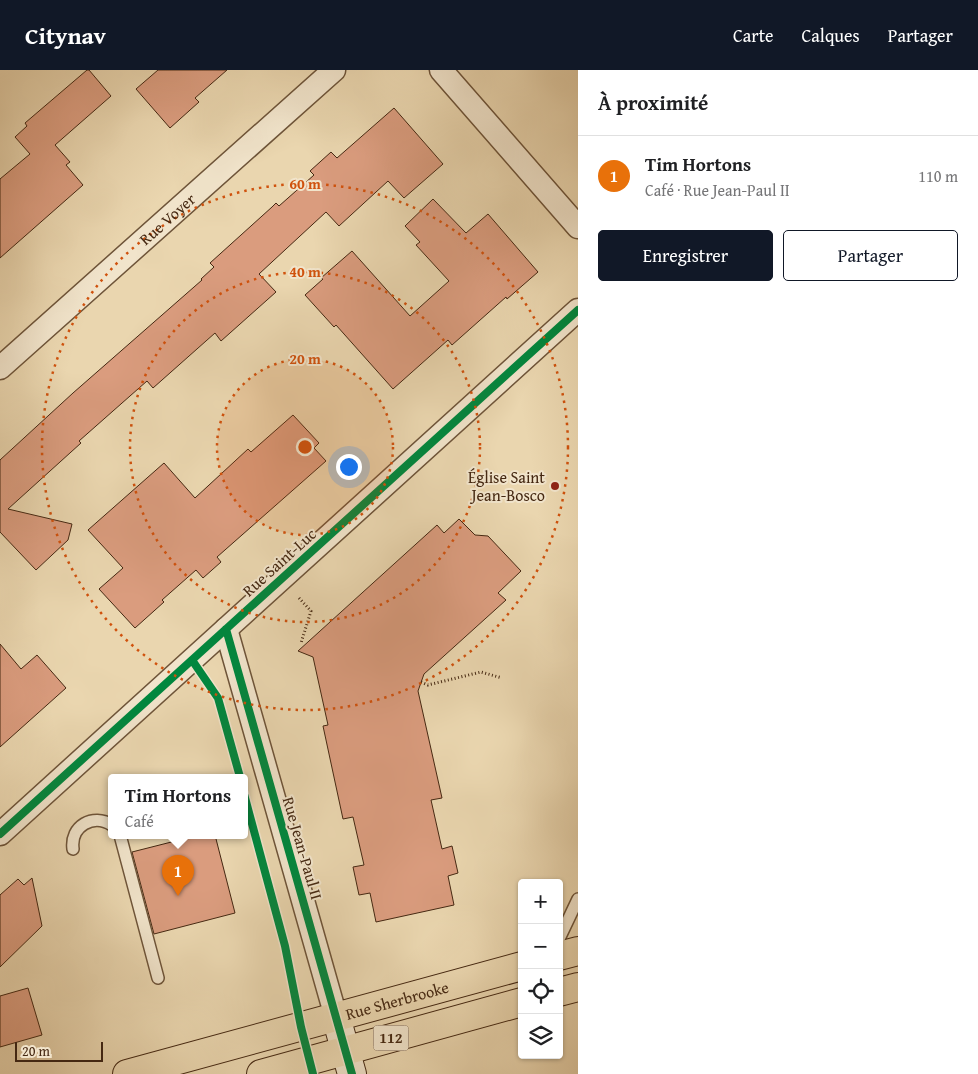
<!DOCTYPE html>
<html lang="fr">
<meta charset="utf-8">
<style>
body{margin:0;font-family:"Gentium Book Plus",serif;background:#f6f6f6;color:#202124}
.controls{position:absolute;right:15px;bottom:15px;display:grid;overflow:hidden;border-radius:5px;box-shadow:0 1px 4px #0004}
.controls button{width:45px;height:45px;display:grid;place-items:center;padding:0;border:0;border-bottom:1px solid #e0e0e0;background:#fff;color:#202124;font:25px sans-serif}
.scale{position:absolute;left:15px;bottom:12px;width:88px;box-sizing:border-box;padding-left:5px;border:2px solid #452812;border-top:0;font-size:14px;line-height:18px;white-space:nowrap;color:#452812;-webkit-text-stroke:4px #f1e4cb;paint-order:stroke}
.you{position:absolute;left:348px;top:396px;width:18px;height:18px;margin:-12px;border:4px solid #fff;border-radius:50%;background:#1a73e8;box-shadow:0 0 0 8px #1a73e833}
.badge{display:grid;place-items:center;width:32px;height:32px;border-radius:50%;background:#111827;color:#fff;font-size:16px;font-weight:700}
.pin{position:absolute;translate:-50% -41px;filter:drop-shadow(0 1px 2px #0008)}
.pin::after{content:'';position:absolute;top:26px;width:18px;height:15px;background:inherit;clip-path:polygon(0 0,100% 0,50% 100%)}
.popup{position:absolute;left:108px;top:704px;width:140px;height:65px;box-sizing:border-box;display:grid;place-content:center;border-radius:5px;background:#fff;filter:drop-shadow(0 1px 4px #0005);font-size:16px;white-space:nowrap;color:#757577}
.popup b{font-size:19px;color:#202124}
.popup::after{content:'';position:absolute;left:50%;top:100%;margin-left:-10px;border:10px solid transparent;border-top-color:#fff}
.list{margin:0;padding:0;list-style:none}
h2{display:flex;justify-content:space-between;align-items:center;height:65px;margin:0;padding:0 20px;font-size:21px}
h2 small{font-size:16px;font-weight:400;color:#757577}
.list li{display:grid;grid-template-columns:32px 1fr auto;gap:15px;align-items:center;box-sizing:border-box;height:80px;padding:0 20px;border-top:1px solid #e0e0e0}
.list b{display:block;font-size:19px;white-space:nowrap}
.list p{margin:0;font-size:16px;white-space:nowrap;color:#757577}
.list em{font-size:16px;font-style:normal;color:#757577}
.actions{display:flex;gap:10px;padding:15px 20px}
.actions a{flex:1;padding:11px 0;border:1px solid #111827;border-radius:5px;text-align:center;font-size:18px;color:#111827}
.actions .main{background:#111827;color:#fff}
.icon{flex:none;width:28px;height:28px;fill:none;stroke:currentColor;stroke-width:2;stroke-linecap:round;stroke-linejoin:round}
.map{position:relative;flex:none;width:578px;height:1004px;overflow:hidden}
header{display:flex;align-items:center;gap:30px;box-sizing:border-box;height:70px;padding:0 25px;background:#111827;color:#fff}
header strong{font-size:24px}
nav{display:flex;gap:28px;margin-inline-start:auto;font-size:18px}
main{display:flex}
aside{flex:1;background:#fff}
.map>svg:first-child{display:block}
.building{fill:#da9c7e;stroke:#452812}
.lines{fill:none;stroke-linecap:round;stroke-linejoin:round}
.lane-casing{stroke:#6e5439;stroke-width:14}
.street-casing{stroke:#6e5439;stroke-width:25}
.secondary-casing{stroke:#452812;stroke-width:30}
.primary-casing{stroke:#452812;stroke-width:30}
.path{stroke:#452812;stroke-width:3;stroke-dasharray:1 2.5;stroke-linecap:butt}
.lane{stroke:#f1e4cb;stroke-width:11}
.street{stroke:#f1e4cb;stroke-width:22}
.secondary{stroke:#f1e4cb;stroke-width:28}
.primary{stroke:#ead6af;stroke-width:28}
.cycleway-casing{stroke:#f1e4cb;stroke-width:11}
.cycleway{stroke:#00873e;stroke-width:8}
.ring{fill:none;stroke:#d0520d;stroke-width:2.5;stroke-dasharray:2.5 5}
.poi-dot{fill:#8f2418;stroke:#f1e4cb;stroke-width:2}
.labels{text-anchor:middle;stroke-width:4;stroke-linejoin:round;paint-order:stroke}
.shield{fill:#f1e4cb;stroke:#79604a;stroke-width:1}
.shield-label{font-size:15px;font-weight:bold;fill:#452812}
.street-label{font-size:16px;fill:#452812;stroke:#f1e4cb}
.poi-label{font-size:16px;fill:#452812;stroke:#f1e4cb;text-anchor:end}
.centre{fill:#d0520d;stroke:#f1e4cb;stroke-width:2.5}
.ring-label{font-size:15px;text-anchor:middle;font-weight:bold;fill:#d0520d;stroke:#f1e4cb;stroke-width:4;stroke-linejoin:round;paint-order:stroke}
</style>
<header>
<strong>Citynav</strong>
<nav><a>Carte</a><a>Calques</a><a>Partager</a></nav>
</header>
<main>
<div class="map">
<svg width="578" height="1004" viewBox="0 0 578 1004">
<rect width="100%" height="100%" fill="#ead6af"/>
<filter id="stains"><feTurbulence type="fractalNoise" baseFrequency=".004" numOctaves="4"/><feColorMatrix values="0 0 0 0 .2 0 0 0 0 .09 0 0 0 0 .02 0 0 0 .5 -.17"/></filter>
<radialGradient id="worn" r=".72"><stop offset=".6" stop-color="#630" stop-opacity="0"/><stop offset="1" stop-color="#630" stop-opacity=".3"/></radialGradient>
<!-- building -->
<path class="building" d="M87 0H89L111 26 55 75 70 92 66 95 83 115 0 188V109L30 84 15 67 27 56 25 53Z
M158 0H227L195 28 199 32 170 58 136 19Z
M394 38 443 94 404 128 388 111 339 156 326 142 259 204 276 222 221 271 215 263 153 318 147 311 79 371 81 373 8 439 72 454 68 470 36 500 0 462V390L73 323 202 210 201 209 214 197 210 193 272 137 276 133 279 136 314 105 310 101 331 82 337 88Z
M433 129 466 163 488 144 538 202 507 229 506 227 452 275 448 270 393 319 336 255 334 257 305 225 323 209 321 208 352 181 410 246 449 211 416 175 420 172 405 156Z
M293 345 319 373 314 378 326 391 217 487 221 492 203 508 196 500 162 530 164 532 135 558 99 519 123 498 88 460 164 393 195 428 248 379 251 382Z
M459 449 475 465 488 466 521 501 498 523 506 530 424 604 418 621 442 728 431 730 442 779 452 776 458 803 448 806 454 835 376 852 370 823 359 825 353 797 364 795 353 747 343 749 323 656 328 655 313 587 298 581 437 455 444 463Z
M0 574 21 599 37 585 66 618 0 677Z
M199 765H215L235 843 154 864 132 782Z
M32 808 42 856 0 897V825L18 809 24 815Z
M28 918 42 965 0 977V926Z"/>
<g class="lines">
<defs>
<path id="lane" d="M120 765 158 908
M73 779C70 756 93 743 112 755
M559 869 578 829"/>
<g id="street">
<path d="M441 0 578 157"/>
<path id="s1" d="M0 298 334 0"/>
<path d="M226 559 336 947"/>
<path d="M0 764 578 240"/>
</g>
<path id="secondary" d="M336 947 352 1004"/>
<g id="primary">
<path d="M559 886 578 881"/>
<path d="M559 922 578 917"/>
<path id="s2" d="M127 1004 522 896"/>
<path d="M261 1004 522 932"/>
</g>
</defs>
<!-- lane casing -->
<use href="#lane" class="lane-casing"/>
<!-- street casing -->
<use href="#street" class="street-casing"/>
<!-- secondary casing -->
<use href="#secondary" class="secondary-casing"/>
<!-- primary casing -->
<use href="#primary" class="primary-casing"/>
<!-- path -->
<path class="path" d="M299 528 311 541 301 573
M421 612 428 615 481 602 502 608"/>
<!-- lane -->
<use href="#lane" class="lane"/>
<!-- street -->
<use href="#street" class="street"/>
<!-- secondary -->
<use href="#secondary" class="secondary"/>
<!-- primary -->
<use href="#primary" class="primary"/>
<defs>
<path id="cycleway" d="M226 559 352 1004
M192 590 218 628 240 707
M244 724 285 876 301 957 313 1004
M0 764 578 240"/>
</defs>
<!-- cycleway casing -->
<use href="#cycleway" class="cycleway-casing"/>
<!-- cycleway -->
<use href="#cycleway" class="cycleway"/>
</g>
<!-- distance rings -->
<circle cx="305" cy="377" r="88" fill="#d0520d" fill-opacity=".12"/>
<g class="ring">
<circle cx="305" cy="377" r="88"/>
<circle cx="305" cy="377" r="175"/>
<circle cx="305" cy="377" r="263"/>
</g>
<!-- markers -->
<circle class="poi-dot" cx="555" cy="416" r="5"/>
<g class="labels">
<!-- shield labels -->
<rect class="shield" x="373.5" y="955.5" width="35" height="25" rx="4"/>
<g class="shield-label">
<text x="391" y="973">112</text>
</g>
<!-- street labels -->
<g class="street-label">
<text dy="6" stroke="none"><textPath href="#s1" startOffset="224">Rue Voyer</textPath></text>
<text transform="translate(279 492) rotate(-42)" y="6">Rue Saint-Luc</text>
<text transform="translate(303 778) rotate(74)" y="6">Rue Jean-Paul II</text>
<text dy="6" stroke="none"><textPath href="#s2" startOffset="280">Rue Sherbrooke</textPath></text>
</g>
<!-- poi labels -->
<g class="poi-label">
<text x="545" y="413">Église Saint<tspan x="545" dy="18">Jean-Bosco</tspan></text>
</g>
</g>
<circle cx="305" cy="377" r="8" class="centre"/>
<g class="ring-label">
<text x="305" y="119">60 m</text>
<text x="305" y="207">40 m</text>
<text x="305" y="294">20 m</text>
</g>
<rect width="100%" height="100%" filter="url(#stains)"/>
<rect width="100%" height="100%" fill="url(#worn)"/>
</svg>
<div class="controls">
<button>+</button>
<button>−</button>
<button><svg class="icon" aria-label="locate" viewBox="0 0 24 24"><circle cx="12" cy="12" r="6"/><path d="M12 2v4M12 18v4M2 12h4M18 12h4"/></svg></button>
<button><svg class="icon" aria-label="layers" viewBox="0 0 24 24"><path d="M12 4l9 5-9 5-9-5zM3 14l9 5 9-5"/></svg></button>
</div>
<div class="scale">20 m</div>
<div class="you"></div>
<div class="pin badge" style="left:178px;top:826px;background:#e8710a">1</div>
<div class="popup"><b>Tim Hortons</b>Café</div>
</div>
<aside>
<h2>À proximité<small></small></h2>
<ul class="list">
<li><span class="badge" style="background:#e8710a">1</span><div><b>Tim Hortons</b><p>Café · Rue Jean-Paul II</p></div><em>110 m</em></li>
</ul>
<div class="actions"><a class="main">Enregistrer</a><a>Partager</a></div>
</aside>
</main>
